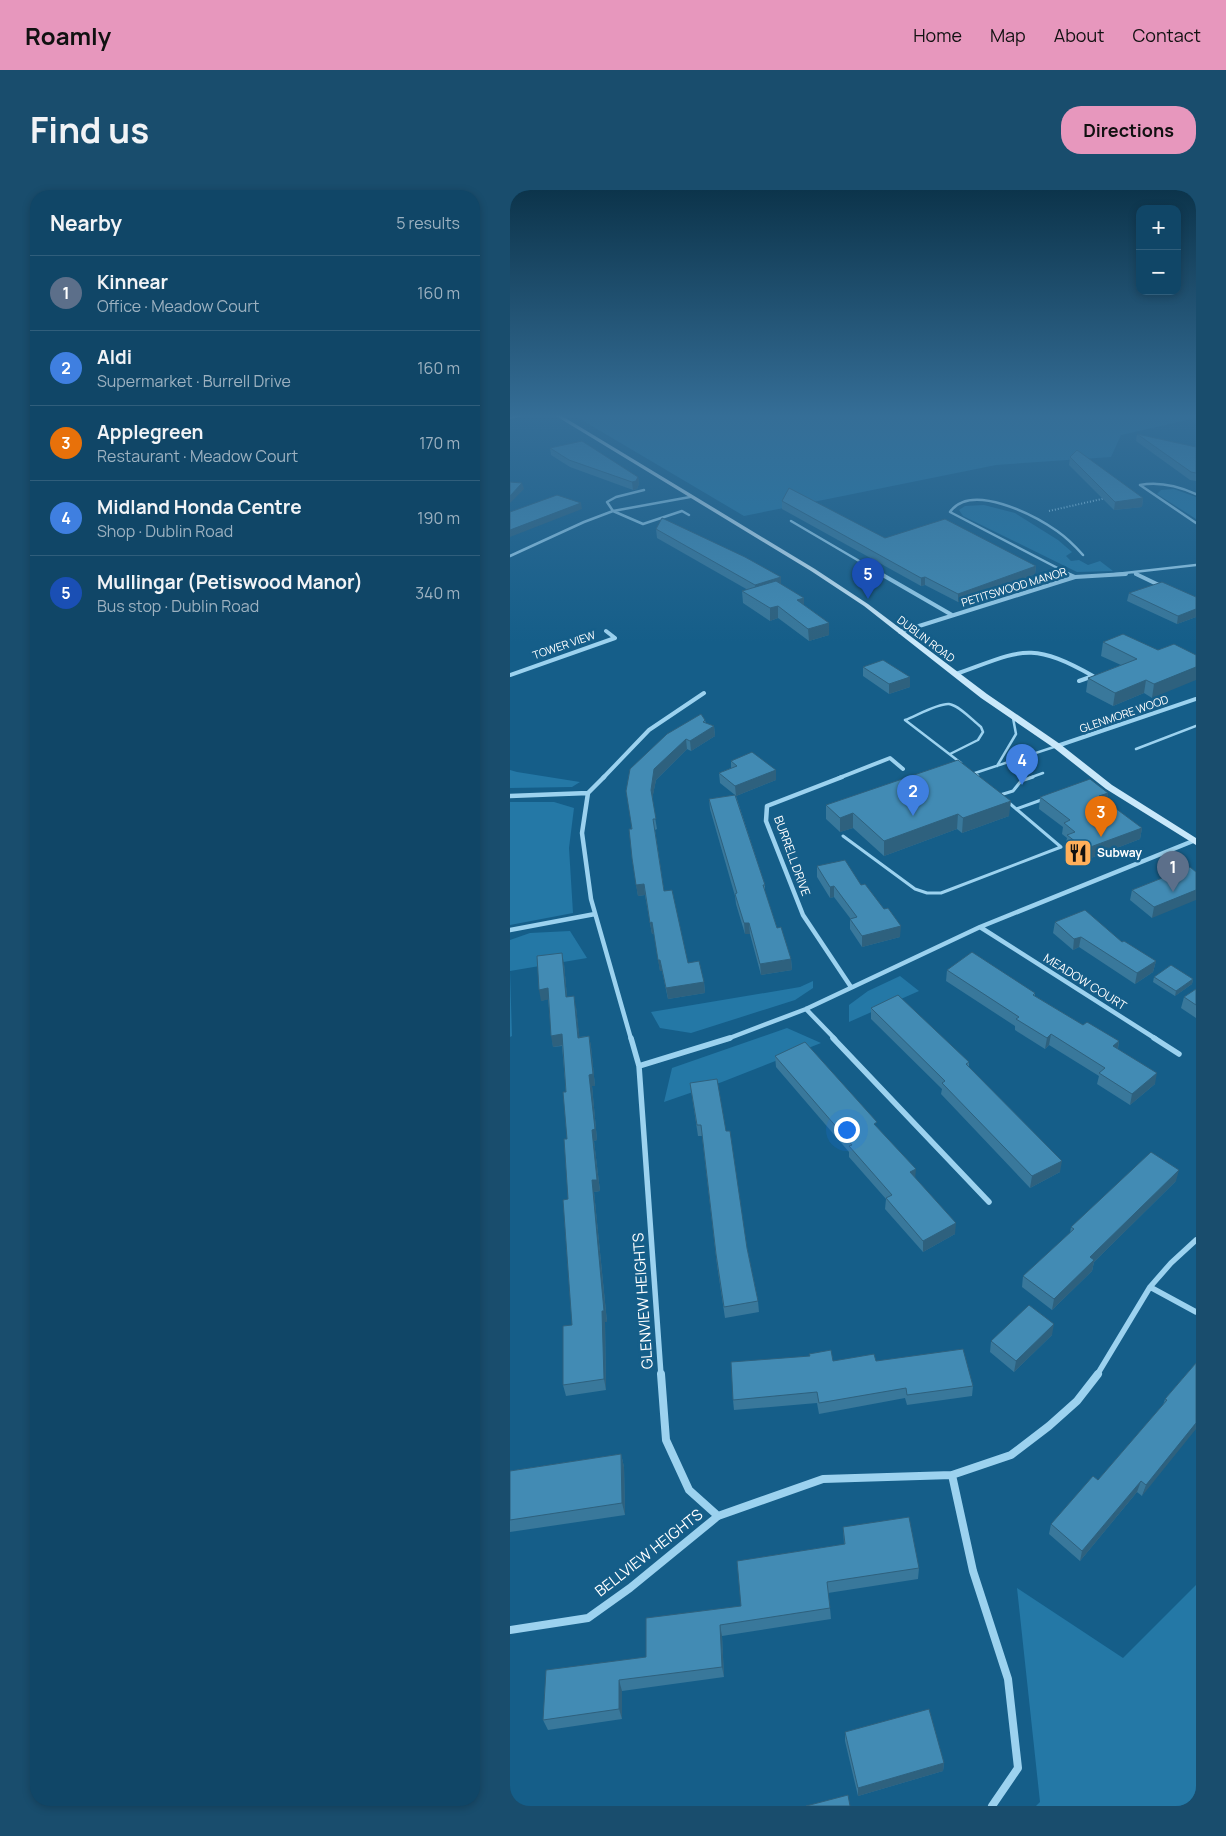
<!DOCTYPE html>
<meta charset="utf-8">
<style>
body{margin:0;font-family:Manrope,sans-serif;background:#194d6d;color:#f1f3f6}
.controls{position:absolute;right:15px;top:15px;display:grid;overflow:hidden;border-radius:10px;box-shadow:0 2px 8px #0003}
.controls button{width:45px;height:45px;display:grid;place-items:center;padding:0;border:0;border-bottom:1px solid #305e7b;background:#104667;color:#f1f3f6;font:25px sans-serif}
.you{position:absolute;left:336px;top:939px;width:18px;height:18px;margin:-12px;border:4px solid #fff;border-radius:50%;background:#1a73e8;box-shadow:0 0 0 8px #1a73e833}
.badge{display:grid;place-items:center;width:32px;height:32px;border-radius:50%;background:#e797bd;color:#fff;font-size:16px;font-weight:700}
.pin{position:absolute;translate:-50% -41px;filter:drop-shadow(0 1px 2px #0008)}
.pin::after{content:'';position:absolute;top:26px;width:18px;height:15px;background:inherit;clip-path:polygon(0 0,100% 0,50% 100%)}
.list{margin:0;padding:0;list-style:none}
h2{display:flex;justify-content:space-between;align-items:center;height:65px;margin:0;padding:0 20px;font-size:21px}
h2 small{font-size:16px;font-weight:400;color:#9cb1c0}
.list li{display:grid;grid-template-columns:32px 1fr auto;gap:15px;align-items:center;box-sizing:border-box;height:75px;padding:0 20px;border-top:1px solid #305e7b}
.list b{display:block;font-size:19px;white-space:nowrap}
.list p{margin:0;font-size:16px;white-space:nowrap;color:#9cb1c0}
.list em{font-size:16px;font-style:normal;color:#9cb1c0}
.map{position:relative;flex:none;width:686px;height:1616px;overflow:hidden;border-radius:20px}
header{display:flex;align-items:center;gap:30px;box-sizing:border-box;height:70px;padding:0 25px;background:#e797bd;color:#111}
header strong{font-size:24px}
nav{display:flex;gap:28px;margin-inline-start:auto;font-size:18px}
.intro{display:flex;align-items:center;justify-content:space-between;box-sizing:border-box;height:120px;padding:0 30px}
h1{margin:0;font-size:35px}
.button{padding:12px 22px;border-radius:20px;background:#e797bd;color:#111;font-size:18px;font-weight:700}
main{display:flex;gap:30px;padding:0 30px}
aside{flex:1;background:#104667;border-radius:20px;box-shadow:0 2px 8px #0003}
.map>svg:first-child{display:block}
.green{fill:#2478a6}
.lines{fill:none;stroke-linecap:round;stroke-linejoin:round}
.path{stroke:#9cd2ef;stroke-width:2;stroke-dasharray:1 2;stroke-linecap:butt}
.service-far2{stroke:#9cd2ef;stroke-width:2}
.service-far1{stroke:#9cd2ef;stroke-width:2.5}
.service{stroke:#9cd2ef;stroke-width:3}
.minor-far4{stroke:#9cd2ef;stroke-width:2.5}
.minor-far3{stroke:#9cd2ef;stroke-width:4}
.minor-far2{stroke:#9cd2ef;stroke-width:4.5}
.minor-far1{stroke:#9cd2ef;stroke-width:5.5}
.minor{stroke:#9cd2ef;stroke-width:8}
.secondary{fill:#c9e8fa;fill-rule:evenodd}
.wall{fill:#39789b}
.shaded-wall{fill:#2e617e}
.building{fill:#428bb4;stroke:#2e617e}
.labels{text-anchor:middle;stroke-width:5;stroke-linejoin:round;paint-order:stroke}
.far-street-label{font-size:11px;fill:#fff;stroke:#155e89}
.poi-label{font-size:12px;font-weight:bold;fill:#fff;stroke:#155e89;text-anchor:start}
.street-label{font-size:12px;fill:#fff;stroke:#155e89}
.near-street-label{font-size:15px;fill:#fff;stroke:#155e89}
</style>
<header>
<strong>Roamly</strong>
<nav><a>Home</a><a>Map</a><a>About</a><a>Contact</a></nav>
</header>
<div class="intro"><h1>Find us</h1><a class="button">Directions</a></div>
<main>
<aside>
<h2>Nearby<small>5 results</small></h2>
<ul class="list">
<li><span class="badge" style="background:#5c6f8a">1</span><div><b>Kinnear</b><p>Office · Meadow Court</p></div><em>160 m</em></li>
<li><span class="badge" style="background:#3f7fe0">2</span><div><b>Aldi</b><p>Supermarket · Burrell Drive</p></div><em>160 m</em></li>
<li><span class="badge" style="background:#e8710a">3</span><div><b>Applegreen</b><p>Restaurant · Meadow Court</p></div><em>170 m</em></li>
<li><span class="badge" style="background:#3f7fe0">4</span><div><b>Midland Honda Centre</b><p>Shop · Dublin Road</p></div><em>190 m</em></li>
<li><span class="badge" style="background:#1a4fb4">5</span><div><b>Mullingar (Petiswood Manor)</b><p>Bus stop · Dublin Road</p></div><em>340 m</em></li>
</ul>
</aside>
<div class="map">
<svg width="686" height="1616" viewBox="0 0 686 1616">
<rect width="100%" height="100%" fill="#155e89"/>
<!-- green -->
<path class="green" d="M65 226H686V228L611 245 601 267 486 275 234 326Z
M664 299 686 307V329L647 304 651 300Z
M474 315 505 323 548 350 562 362 556 366 561 371 569 370 578 375 590 371 603 381 567 382 453 326 449 320 455 316Z
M0 580 7 582 70 592 62 597 0 598Z
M0 612H44L64 618 59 658 63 723 0 735Z
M60 741 77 768 0 781 2 846 0 847V750L20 743Z
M390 786 409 801 339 832V815L358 801Z
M303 791V798L285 810 181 843 150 838 141 822 290 797Z
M277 838 311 853 212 892 154 912 162 878Z
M686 1395V1616H526L530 1612 507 1398 613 1468Z"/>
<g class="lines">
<!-- path -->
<path class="path" d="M539 321 596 308"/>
<!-- service-far2 -->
<path class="service-far2" d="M0 228 10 226"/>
<!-- service-far1 -->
<path class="service-far1" d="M626 559 686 536
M440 564 468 550 473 542 471 537C462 530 450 516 439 514 428 513 406 526 395 530L451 573
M487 576 506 544 503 528
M468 586 465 583 547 556
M519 588 533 583"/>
<!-- service -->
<path class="service" d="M490 605 503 601 511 591 523 587
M506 619 534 609
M333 646 405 699 417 703H431L551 657 498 612"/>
<!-- minor-far4 -->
<path class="minor-far4" d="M134 300 106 307 97 312 103 321 133 334 172 321 179 325
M686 304C668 296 650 291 630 295L686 333
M281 331 373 385
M0 366 74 332 103 321 180 307
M625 383 629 385
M561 385 440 322C461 292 524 325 547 341 557 348 565 356 573 365
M597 385 686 375"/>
<!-- minor-far3 -->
<path class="minor-far3" d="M371 384 442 425
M558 384 565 387
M626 384 651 396
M390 442 565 387 616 384
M446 484C511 461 519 450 583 486L569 491
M0 485 105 448 96 441
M547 556 686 509
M93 588 139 540 194 503
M329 588 380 568 393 579"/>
<!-- minor-far2 -->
<path class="minor-far2" d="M94 587 78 603 72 643 81 709 121 849
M332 587 257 616 256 631 293 725 341 797
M0 606 78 603
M470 737 646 849
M0 740 85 724
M296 819 325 849
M217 849 296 819 470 737 683 651"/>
<!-- minor-far1 -->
<path class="minor-far1" d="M121 848 129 876 151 1185
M323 848 479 1012
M644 848 669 864
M129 876 220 848
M640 1097 661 1073 686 1050
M587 1185 640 1097 686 1122"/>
<!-- minor -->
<path class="minor" d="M151 1184 156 1250 179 1300 208 1326
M442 1285 463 1381 498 1489 508 1578 482 1616
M0 1440 78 1428 120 1398 208 1326 313 1289 442 1285 501 1265 539 1236 567 1211 588 1184"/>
<!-- secondary -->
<path class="secondary" d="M46 226H52L305 379 358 414 477 504 550 554 602 595 686 648V655L596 599 544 558 471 508 354 416 301 381Z"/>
</g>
<!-- wall -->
<path class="wall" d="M627 244 686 257V291L680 290 626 251Z
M40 258 128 287 129 294 127 299 123 300 60 277 41 265Z
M560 267 633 308 632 317 604 320 559 275Z
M272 311 375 348 526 376 525 384 448 412 415 395 411 396 272 319Z
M146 339 271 387V394L294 415 319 433V445L299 451 268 428 260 431 233 413 232 401 238 400 147 348Z
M619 403 686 407V427L667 434 617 411Z
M593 452 648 460 664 454 642 508 634 503 603 516 576 502 578 488 611 475 591 466Z
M353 477 400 497 379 504 353 486Z
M195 530 196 533 204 536 205 546 181 561 177 559 146 590 142 609 147 639 145 640 154 701 178 773 194 792 195 803 158 809 152 781H150L144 743 142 744 135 705 128 706 122 668 120 579Z
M221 571 266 590 226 606 255 695V702L267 738 281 769 282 780 251 785 240 744H235L226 714 225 706 200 619 199 609 225 605 210 593 209 583 221 578Z
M598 603 596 612 632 638 630 649 573 671 555 657 557 648 552 644 553 637 529 619 530 607Z
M316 615 499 626 452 643 447 639 374 666 343 638 330 642 316 629Z
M307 676 351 695 390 747 352 757 340 739V728L324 707 320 708 307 687Z
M680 677 642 728 620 710 622 700Z
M545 732 612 752 646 771 643 782 625 794 569 757 563 760 543 743Z
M54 774 57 807 66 817 69 847 79 846 81 857 85 896H82L87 950 84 951 90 1001 84 1002 97 1132H95L96 1200 56 1206 53 1195 62 1135 56 902 52 856 43 857 38 809 31 811Z
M437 780 525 803V806L573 835 609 851 608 859 645 894 620 915 587 894 589 886 539 855 535 859 505 840V836L436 791Z
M644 787 683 789 682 794 665 806 643 792Z
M686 799V828L671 818 674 807Z
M361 818 459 872V877L550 982 520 998 431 904 432 899 361 829Z
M265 866 367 937 405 988 445 1044 413 1062 375 1019 376 1009 339 967V962L266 877Z
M180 893 237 1058 248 1111 249 1122 215 1128 207 1075 192 946H188Z
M666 991 584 1072 582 1081 542 1120 512 1097 513 1086 560 1043 561 1037Z
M542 1145 504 1182 480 1162 481 1151Z
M323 1171H366L463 1196 462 1206 397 1215 395 1208 309 1224 307 1213 224 1220 223 1210Z
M686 1173 632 1306 627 1302 570 1371 539 1344 541 1334 588 1290 653 1215 655 1209Z
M111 1264 114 1277 115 1325 0 1342V1281Z
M333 1337 409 1378 408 1389 318 1403 320 1418 321 1429 212 1446 214 1487 112 1501V1529L38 1540 33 1530 136 1467 231 1416 334 1354Z
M335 1542 434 1573 433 1581 348 1606 335 1551Z"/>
<!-- shaded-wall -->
<path class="shaded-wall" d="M128 287 129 294 127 299 123 300 122 292Z
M12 293 14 299 0 313V306Z
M633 308 632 317 604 320 605 312Z
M71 313 72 319 0 347V340Z
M526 376 525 384 448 412V404Z
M271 387V396L246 404 245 395Z
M415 387V395L411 396V388Z
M294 408V420L287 410Z
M268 416V428L260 431V418Z
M686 419V427L667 434 668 426Z
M319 433V445L299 451 298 439Z
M686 477V490L642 508 644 494Z
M400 487V497L379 504V494Z
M636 490 634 503 603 516 605 503Z
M204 536 205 546 181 561 180 551Z
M176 549 177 559 146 590 142 610 141 600 144 579Z
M266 580V590L226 606 225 596Z
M598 603 596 614 589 606Z
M501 611 499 626 452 643 453 628Z
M343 623V638L330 642V628Z
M448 624 447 639 374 666V651Z
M632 638 630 649 573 671 575 659Z
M134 694 135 705 128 706 126 695Z
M324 696V707L320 708V697Z
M686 700V710L642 728 644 717Z
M142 732 144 743 142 744 140 733Z
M234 733H239L240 744H235Z
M391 736 390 747 352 757V746Z
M571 747 569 757 563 760 564 749Z
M52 763 54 774 58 818 56 807Z
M281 769 282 780 251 785 250 774Z
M148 770H150L152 781H150Z
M646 771 643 782 625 794 627 783Z
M683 789 682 794 665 806 666 801Z
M194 792 195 803 158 809 156 798Z
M38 798 40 809 31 811 29 800Z
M64 806 66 817 71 859 68 848Z
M52 844 54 855 43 857 41 846Z
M541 844 539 855 535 859 537 848Z
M79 846 81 857 85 896H82L87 950 84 951 90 1001 84 1002 97 1132H95L96 1200 94 1189 82 990V940L79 885Z
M609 851 607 862 603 856Z
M647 883 645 894 620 915 622 904Z
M552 971 550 982 520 998 522 986Z
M406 979 405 990 400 982Z
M669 980 666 991 584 1072 582 1081 542 1120 544 1109 580 1067Z
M446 1033 445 1044 413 1062V1051Z
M544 1134 542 1145 504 1182 506 1171Z
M686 1233V1239L632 1306 636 1295Z
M111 1264 114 1277 115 1325 112 1313Z
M631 1291 627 1302 570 1371 572 1361Z
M210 1435 212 1446 214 1487 212 1477Z
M109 1490 112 1501V1529L109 1519Z
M434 1573 433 1581 348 1606V1598Z"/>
<!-- building -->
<path class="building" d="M627 244 686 257V283L681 282Z
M72 251 128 287 126 291 122 292 59 270 40 258Z
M567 260 633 308 605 312 560 267Z
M0 292 12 293 0 306Z
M279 298 375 348 435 329 526 376 448 404 415 387 411 388 272 311Z
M47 305 71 313 0 340V322Z
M152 328 235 367 271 387 245 395 146 339Z
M266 391 294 408 287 410 319 433 298 439 268 416 260 418 232 401Z
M652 392 686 407V419L668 426 619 403Z
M613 444 648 460 664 454 686 465V477L644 494 636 490 605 503 578 488 627 469 593 452Z
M373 470 400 487 379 494 353 477Z
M191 524 195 530 193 532 204 536 180 551 176 549 144 579 141 600 146 629H143L154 701 162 700 178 773 189 771 194 792 156 798 150 770H148L142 732 140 733 134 694 126 695 122 668 119 639H122L116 601 120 579 157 544Z
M242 562 266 580 225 596 209 583 227 576 221 571Z
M448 570 501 611 453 628 448 624 374 651 343 623 330 628 316 615Z
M580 589 598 603 589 606 632 638 575 659 557 645 565 642 554 633 560 630 530 607Z
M225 605 255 695H253L267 738 271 737 281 769 250 774 239 733H234L225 704 227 703 199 609Z
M335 670 351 695 355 694 374 719 378 718 391 736 352 746 340 729 347 727 324 696 320 697 307 676Z
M680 677 686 682V700L644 717 622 700Z
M575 720 612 752 614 751 646 771 627 783 571 747 564 749 545 732Z
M462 762 525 803 523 805 573 835 577 832 609 851 603 856 647 883 622 904 589 883 595 878 541 844 537 848 506 829 509 827 437 780Z
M52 763 56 807 64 806 68 848 79 846 83 884 79 885 85 939 82 940 87 990H82L94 1121H92L94 1189 53 1195V1136L62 1135 53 1010 58 1009 54 949H57L53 902H56L52 844 41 846 38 798 29 800 27 766Z
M661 775 683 789 666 801 644 787Z
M686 799V815L674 807Z
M388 805 459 872 456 874 552 971 522 986 432 893 435 891 361 818Z
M295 852 367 932 364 934 406 979 400 982 446 1033 413 1051 376 1008 382 1005 339 956 342 955 265 866Z
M207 889 216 941H220L237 1058 248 1111 214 1117 206 1064 191 935H187L180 893Z
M641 962 669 980 580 1067 584 1070 544 1109 513 1086 564 1039 561 1037Z
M519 1115 544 1134 506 1171 481 1151Z
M453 1159 463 1196 397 1205 396 1198 309 1213 307 1202 223 1210 221 1172 300 1166 299 1164 321 1160 323 1171 364 1164 366 1171Z
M686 1173V1233L636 1295 631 1291 572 1361 541 1334 583 1286 588 1290 657 1210 655 1209Z
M111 1264 112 1313 0 1330V1281Z
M399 1327 409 1378 317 1392 320 1418 210 1435 212 1477 109 1490V1519L33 1530 36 1480 136 1467V1428L231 1416 227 1371 335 1354 333 1337Z
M419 1519 434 1573 348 1598 335 1542Z
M338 1605 340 1616H296Z"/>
<!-- sky -->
<linearGradient id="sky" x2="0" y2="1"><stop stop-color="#0c344b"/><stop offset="0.5" stop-color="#356e97"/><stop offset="1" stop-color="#356e97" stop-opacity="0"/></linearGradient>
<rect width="686" height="452" fill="url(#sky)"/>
<!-- icons -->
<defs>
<symbol id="restaurant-square" viewBox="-11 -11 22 22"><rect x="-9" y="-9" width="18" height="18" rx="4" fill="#ffaf5a" stroke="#155e89"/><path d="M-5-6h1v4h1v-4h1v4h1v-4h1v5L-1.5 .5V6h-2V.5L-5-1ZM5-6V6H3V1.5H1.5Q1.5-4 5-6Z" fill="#111"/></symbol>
</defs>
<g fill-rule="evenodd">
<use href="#restaurant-square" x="552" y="647" width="32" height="32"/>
</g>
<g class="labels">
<!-- far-street labels -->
<g class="far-street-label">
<text transform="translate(504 397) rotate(-17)" y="4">PETITSWOOD MANOR</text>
<text transform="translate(416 449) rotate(37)" y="4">DUBLIN ROAD</text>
<text transform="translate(54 455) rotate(-19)" y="4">TOWER VIEW</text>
<text transform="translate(614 524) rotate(-19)" y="4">GLENMORE WOOD</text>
</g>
<!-- poi labels -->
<g class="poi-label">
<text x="587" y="667">Subway</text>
</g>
<!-- street labels -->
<g class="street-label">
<text transform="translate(282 666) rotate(70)" y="4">BURRELL DRIVE</text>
<text transform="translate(575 792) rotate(32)" y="4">MEADOW COURT</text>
</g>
<!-- near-street labels -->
<g class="near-street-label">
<text transform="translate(133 1111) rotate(-94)" y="5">GLENVIEW HEIGHTS</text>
<text transform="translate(139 1363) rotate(-38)" y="5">BELLVIEW HEIGHTS</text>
</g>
</g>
</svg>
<div class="controls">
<button>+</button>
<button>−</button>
</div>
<div class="you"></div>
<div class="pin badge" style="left:663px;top:702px;background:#5c6f8a">1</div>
<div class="pin badge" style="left:403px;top:626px;background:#3f7fe0">2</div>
<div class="pin badge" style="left:591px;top:647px;background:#e8710a">3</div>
<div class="pin badge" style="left:512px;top:595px;background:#3f7fe0">4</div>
<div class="pin badge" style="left:358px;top:409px;background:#1a4fb4">5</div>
</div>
</main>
